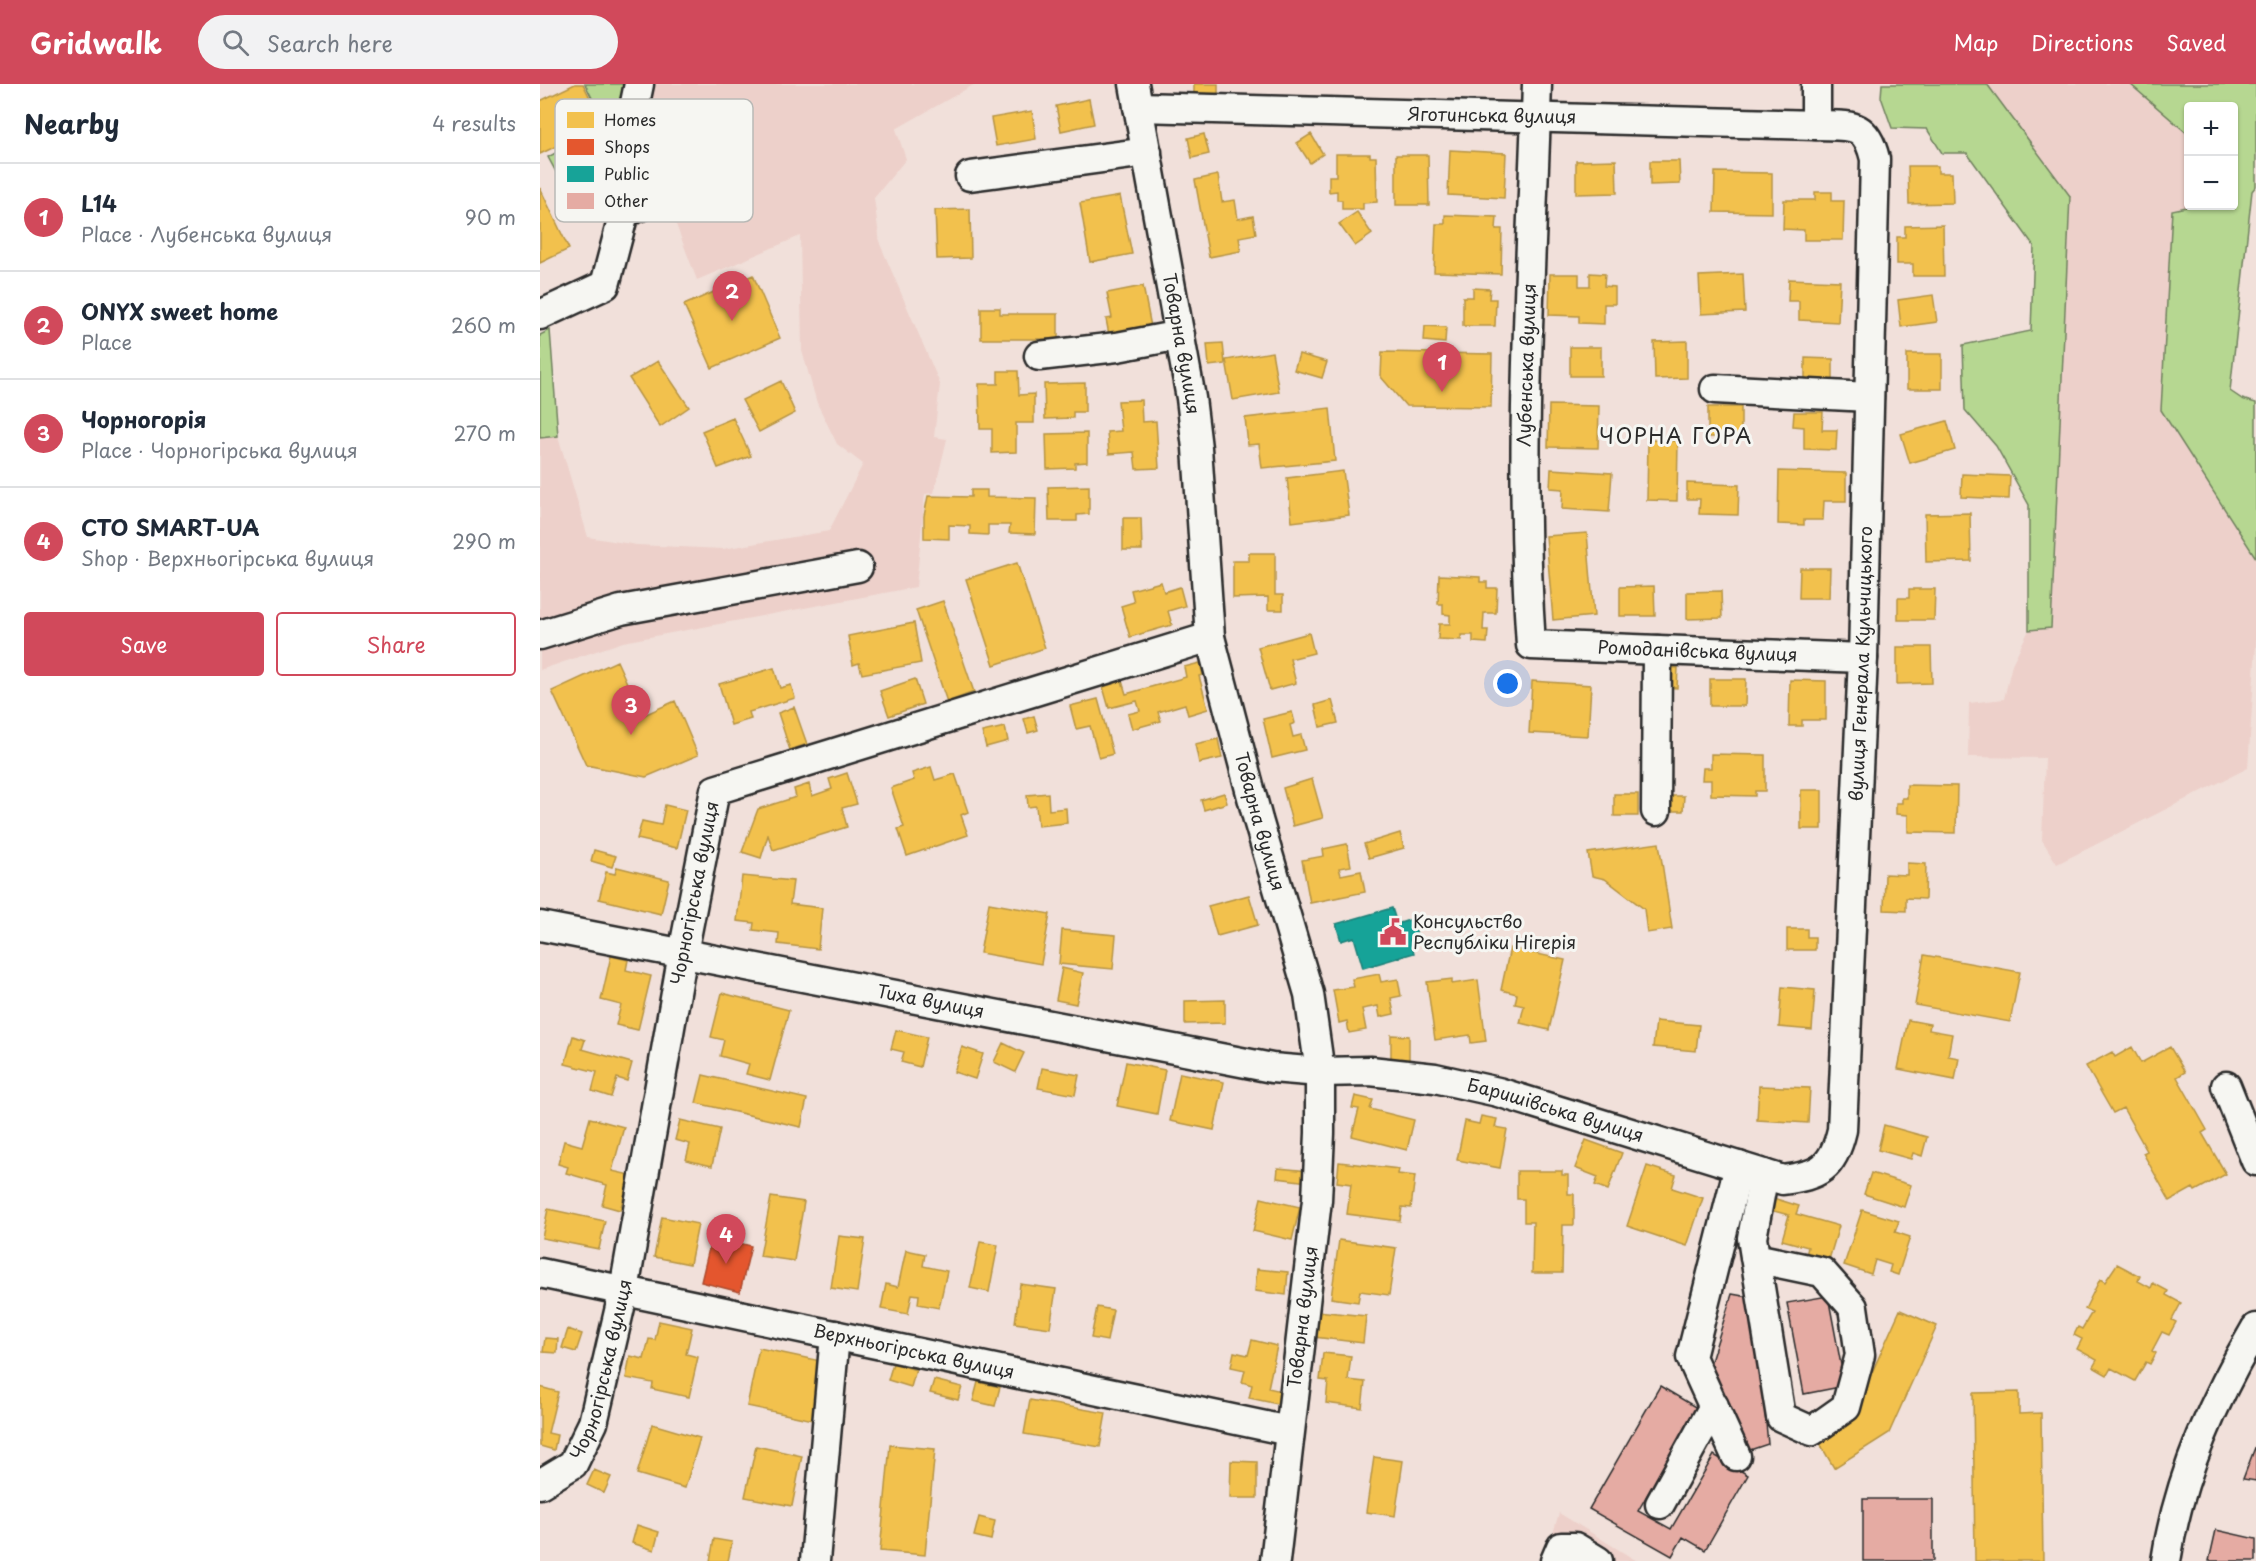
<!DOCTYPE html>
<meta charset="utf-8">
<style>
body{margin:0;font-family:"Playpen Sans",sans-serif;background:#f2f2f3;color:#1f2937}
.controls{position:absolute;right:18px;top:18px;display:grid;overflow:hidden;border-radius:6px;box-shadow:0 2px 4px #0004}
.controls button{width:54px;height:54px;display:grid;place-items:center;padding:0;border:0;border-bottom:2px solid #e0e1e3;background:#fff;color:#1f2937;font:30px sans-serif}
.you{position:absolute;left:968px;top:600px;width:21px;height:21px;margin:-15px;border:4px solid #fff;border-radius:50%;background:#1a73e8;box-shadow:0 0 0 9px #1a73e833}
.badge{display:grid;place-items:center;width:39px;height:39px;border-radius:50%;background:#d1495b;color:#fff;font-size:20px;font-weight:700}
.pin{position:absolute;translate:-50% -50px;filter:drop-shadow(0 2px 3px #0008)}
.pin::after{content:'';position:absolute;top:32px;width:21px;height:18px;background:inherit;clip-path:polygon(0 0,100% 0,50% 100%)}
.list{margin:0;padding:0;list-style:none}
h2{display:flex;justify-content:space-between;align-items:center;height:78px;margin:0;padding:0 24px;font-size:26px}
h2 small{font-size:20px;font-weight:400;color:#747a83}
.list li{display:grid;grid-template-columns:39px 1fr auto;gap:18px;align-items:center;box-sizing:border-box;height:108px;padding:0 24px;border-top:2px solid #e0e1e3}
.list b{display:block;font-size:22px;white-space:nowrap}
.list p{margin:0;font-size:20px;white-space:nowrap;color:#747a83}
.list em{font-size:20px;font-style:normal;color:#747a83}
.actions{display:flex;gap:12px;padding:18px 24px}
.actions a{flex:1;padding:14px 0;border:2px solid #d1495b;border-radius:6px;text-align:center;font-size:21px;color:#d1495b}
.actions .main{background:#d1495b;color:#fff}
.icon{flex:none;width:33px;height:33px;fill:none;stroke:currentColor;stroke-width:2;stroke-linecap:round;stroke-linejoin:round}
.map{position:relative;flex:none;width:1716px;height:1477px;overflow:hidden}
header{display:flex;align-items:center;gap:36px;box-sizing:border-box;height:84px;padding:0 30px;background:#d1495b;color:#fff}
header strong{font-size:28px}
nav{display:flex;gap:33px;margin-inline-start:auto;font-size:21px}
.search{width:420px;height:54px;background:#f2f2f3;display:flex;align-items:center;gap:15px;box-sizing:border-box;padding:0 21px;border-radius:33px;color:#747a83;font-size:22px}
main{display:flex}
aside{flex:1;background:#fff}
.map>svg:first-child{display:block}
.built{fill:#edd0ca}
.green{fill:#b6d791;stroke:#70815e;stroke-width:1.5}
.homes{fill:#f2c14e;stroke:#b69444;stroke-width:1.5}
.shops{fill:#e4572e;stroke:#ac4a2d;stroke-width:1.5}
.public{fill:#17a398;stroke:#1d7f77;stroke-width:1.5}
.building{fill:#e5aba3;stroke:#2b2b2b;stroke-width:1.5}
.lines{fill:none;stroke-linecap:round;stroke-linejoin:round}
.minor-casing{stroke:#2b2b2b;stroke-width:33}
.minor{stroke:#f6f6f2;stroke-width:28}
.labels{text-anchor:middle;stroke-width:6;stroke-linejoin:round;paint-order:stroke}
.street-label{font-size:18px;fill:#2b2b2b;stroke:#f6f6f2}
.poi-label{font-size:18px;fill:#2b2b2b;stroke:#f6f6f2;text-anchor:start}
.quarter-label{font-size:21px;letter-spacing:1.5px;fill:#2b2b2b;stroke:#f6f6f2}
.key{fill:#f6f6f2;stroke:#b9b9b6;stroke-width:1.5}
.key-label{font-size:16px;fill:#2b2b2b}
</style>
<header>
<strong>Gridwalk</strong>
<div class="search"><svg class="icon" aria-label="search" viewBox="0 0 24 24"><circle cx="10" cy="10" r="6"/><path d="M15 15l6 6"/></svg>Search here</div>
<nav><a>Map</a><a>Directions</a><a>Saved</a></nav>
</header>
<main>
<aside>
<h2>Nearby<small>4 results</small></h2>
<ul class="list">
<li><span class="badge">1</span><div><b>L14</b><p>Place · Лубенська вулиця</p></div><em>90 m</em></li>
<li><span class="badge">2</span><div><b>ONYX sweet home</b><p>Place</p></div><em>260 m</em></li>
<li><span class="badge">3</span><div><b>Чорногорія</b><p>Place · Чорногірська вулиця</p></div><em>270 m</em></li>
<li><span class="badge">4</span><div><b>СТО SMART-UA</b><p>Shop · Верхньогірська вулиця</p></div><em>290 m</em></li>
</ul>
<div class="actions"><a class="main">Save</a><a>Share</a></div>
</aside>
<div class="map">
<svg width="1716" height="1477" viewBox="0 0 1716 1477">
<rect width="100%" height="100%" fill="#f1e0da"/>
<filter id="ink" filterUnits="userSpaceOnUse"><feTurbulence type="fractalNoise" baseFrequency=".0167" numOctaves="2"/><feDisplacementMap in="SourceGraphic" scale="12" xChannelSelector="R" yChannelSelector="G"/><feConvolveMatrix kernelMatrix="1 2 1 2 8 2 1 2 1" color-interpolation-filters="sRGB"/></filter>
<g filter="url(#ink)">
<!-- built -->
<path class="built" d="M108 0H435L356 45 366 75 334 114 340 160 400 300 394 353 407 355 394 409 385 410 376 503 83 558 0 586V354L18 352 48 453 97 461 183 465 289 447 323 380 297 360 277 319 262 267 260 152 157 196 99 43Z
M1447 0H1590L1648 50V122H1651L1632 127 1621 326 1716 474V561L1708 684 1517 780 1502 756 1505 674 1428 673 1429 619 1464 615 1472 580 1489 546 1511 544 1530 113Z
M1019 1429 1097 1477H1005Z"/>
<!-- green -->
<path class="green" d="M45 0H90L111 112 78 125 61 115 38 129 8 73 66 42Z
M1342 0H1447L1530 112 1511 544 1489 546V421L1456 362 1425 326 1423 261 1491 247 1494 162 1427 69H1402L1387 45 1352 44 1341 13Z
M1590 0H1716V102L1712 107 1690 307 1702 315 1716 319V474L1621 326 1632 126 1651 122H1694V22H1648V50Z
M10 246 18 352 0 354V251Z"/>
<!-- homes -->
<path class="homes" d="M35 0H43L63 40 0 70V17Z
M654 0H678V13L654 12Z
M549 15 554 40 521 47 516 22Z
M492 27 496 55 456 62 451 34Z
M664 50 669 70 652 74 648 54Z
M771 50 783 70 770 79 757 59Z
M910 66 966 69 964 114 908 111Z
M796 70H830V73H836L837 118 823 119V125H802V116H797V107L789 108V92H796Z
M856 71H888L889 121H856Z
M1076 76 1077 109 1036 110V77Z
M1110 77H1139L1140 100 1110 101Z
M1368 82H1398V89H1412L1413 119 1369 120Z
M1175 88 1232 89V129L1174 128Z
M678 91 682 118 695 116 698 135 713 132 716 150 699 153 701 167 669 173 655 96Z
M0 104 29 165 0 179Z
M1275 108H1292V117H1304L1303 156H1264V146L1243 145 1244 116H1275Z
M580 112 592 170 550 178 540 119Z
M430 125 431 174 397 175 395 126Z
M817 128 832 150 815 162 799 140Z
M905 131 957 133 956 145H962L961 190 894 188 896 140H905Z
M1403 141 1404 192H1373V180H1357V153H1365V142Z
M1050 189 1065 190 1064 202 1075 203V220H1064V240L1039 239V232L1009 231 1010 190H1039V202H1050Z
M1203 190 1205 228 1161 230 1159 192Z
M213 191 240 254 172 284 144 221Z
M1249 195 1300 197 1298 238 1259 236V217H1248Z
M603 202 612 248 570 256 566 235 572 234 567 209Z
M933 204 950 205 949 215H956L955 242H923V213H933Z
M1393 211 1397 238 1361 243 1358 216Z
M441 224H460V230H518V255H441Z
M885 242 906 243 905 259 884 257Z
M1147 257V294L1115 295 1114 258Z
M683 259 685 280 669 282 667 260Z
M1030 263H1061V292H1030Z
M732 268 739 308 693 316 686 276Z
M842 268 952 270 951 323 866 322 841 293Z
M759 270 787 278 782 294 754 286Z
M1367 270H1402V305H1367Z
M1265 274 1293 275V302L1265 300Z
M118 277 149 323 120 343 89 294Z
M458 287H478L479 311 494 310V339H476V368L452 369V345H440L439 300H458Z
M241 297 255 329 219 348 202 316Z
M545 299V328H533V334L505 335 504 300Z
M601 316 602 338 616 337 619 384 596 385 594 368 569 370 567 348 581 347 578 317Z
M1009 321 1059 322 1058 364 1008 363Z
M1168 323H1201V353H1168Z
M790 324 795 377 722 384 719 360 708 361 705 334Z
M1254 328H1283L1282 346H1297L1296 366 1264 365V343L1253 342Z
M193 334 211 372 178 384 162 347Z
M1407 337 1415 366 1370 379 1361 350Z
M547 349V378L535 379V384L507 385 506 350Z
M1108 356 1138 357 1137 417 1107 416Z
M1011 385 1072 389 1069 428 1022 425 1023 405 1010 404Z
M803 387 809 431 752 438 747 394Z
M1239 387 1306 389V417H1284L1283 436H1264V441L1238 440Z
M1422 390 1470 392 1469 415 1421 413Z
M1147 399 1199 401 1198 431 1159 430 1160 415H1147Z
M549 402V430L537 431V437H509L508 403Z
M431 406H447V413L496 414 495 450 469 449 470 441H448V451L430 450V442L409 441V455L384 454V432L388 412 431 413Z
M1430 429 1431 477 1386 478 1385 430Z
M583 434H601L602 466H583Z
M1047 449 1054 532 1013 536 1006 452Z
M709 469H735V511H743V526H728V513L693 514V477H709Z
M477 479 505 564 454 581 426 495Z
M1260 484H1290L1289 514H1259Z
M899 491 940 493V498H947V504H957L956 529H944L943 546H948L947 559 933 558V551H921V556L898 555 899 540H910V531L903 530V520H898Z
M621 498 624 508 640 503 645 522 628 527 632 541 590 553 581 522 594 518 591 506Z
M1114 502 1115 532H1080V503Z
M1369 505H1395L1394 536H1358V514H1369Z
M1181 507 1182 534 1147 535V508Z
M403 517 434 608 407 618 376 526Z
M374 539 381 579 322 590 319 579 313 581 308 552Z
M769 549 774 569 750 575 756 599 730 606 718 563Z
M1357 563H1391L1392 599 1357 600Z
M77 577 102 632 135 617 158 671 106 693 46 681 12 607Z
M660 579 663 591 659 592 668 625 648 631 645 620 618 628 621 637 592 645 588 630 600 627 597 617 569 624 563 603 582 597 586 610 646 593 644 583Z
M1121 583 1138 584 1137 604 1120 603Z
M234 584 240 604 251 601 255 614 209 628 211 635 191 641 179 600Z
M375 595 383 620 349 632 340 607Z
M1170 595H1206L1205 622H1170Z
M1250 596 1286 597V636H1262V642H1249Z
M992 597 1051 601 1048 652 989 649Z
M558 615 573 670 559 674 550 642 536 645 530 622Z
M792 616 798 639 780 643 775 621Z
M254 623 267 660 250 666 238 629Z
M752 628 755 639 750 641 753 653 761 651 765 666 732 674 723 635Z
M494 632 498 646 488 649 484 635Z
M465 643 468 657 446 663 442 648Z
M678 655 682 674 659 679 655 660Z
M1171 670 1225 671V707H1215V712L1171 711V696H1162L1163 684H1171Z
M391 683 395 696 415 690 428 728 421 731 428 751 367 772 358 745 364 743 351 704 374 696 372 689Z
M307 689 317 720 302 724 307 743 233 766 228 751 221 774 202 768 218 725 256 713 254 705 269 700 272 712 292 705 289 695Z
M772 695 783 734 753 742 743 704Z
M1367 701 1417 702 1416 749 1368 748V731L1356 730V719H1362V714H1367Z
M1261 706H1282V745H1261Z
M508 709 509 726 526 724 527 739 498 742 496 722 488 723 487 711Z
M684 709 687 719 664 726 661 716Z
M1074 710H1098V732H1074Z
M1130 712H1144L1143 727H1129Z
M125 721 146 726 137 764 97 755 102 737 121 741Z
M860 749 864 764 829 774 824 760Z
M1119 759 1132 845 1107 849 1104 825 1065 795 1052 792 1048 769Z
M807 760 811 782 799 784 801 791 821 787 825 808 770 819 762 776 784 772 783 765Z
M54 766 76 772 72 783 51 777Z
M1367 779 1386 780 1385 815 1366 814V827L1344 826 1345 790 1367 791Z
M77 783 129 796 121 830 59 815 66 788 75 790Z
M202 792 253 797 250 820 282 824 278 865 238 860 239 849 213 846 214 839 197 837Z
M709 811 718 841 677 852 668 822Z
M449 819 510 830 501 880 440 869Z
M1247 845H1267V853H1275V866H1247Z
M522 846 576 851 573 885 519 880Z
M970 864 1025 876 1009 946 980 939 984 922 975 920 977 910 961 906Z
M1384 871 1480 888 1470 938 1375 921Z
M71 872 88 876 86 886 111 892 98 946 76 941 81 921 61 916Z
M522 884 543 889 536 920 516 916Z
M839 890 841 898 858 895 861 912 851 914 854 930 840 933 838 922 822 925 826 946 809 949 807 937 799 939 793 906 814 903 812 895Z
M912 895V900L938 896 946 957 931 959 930 951 895 956 887 898Z
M1242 903 1275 906 1272 946 1239 943Z
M182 909 249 926 230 996 206 990 209 980 180 972 184 956 171 953Z
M685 916V939L645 940V917Z
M1368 936 1390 940 1389 946 1412 950 1408 972 1419 974 1415 996 1358 985Z
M1116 937 1159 941 1156 967 1113 963Z
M356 946 387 953 380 983 361 978 364 968 351 965Z
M851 951 869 952V981L851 980Z
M33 952 45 956 42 965 92 979 87 997 77 994 71 1013 52 1007 57 988 25 980Z
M463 959 484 969 475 988 454 978Z
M422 963 443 970 435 995 414 988Z
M1592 963 1601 979 1630 963 1645 988 1637 993 1667 1046 1662 1049 1686 1090 1655 1107 1653 1104 1630 1117 1603 1069 1607 1067 1583 1024 1573 1029 1546 982 1572 968 1575 973Z
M586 978 625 986 617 1030 577 1022Z
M502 984 539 991 535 1011 498 1004Z
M640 989 684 998 674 1046 630 1037Z
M163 991 267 1015 261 1043 156 1019Z
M1219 1002 1270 1004 1268 1039 1217 1036Z
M815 1012 833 1016 830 1025 874 1036 867 1066 812 1052 819 1025 812 1024Z
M941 1032 957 1035 955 1043 967 1045 960 1084 917 1076 925 1037 939 1040Z
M50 1034 84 1043 72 1087 90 1091 80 1126 62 1121 67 1101 26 1089 28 1083 18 1080 24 1057 42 1062Z
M140 1036 180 1045 172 1082 146 1076 150 1060 135 1056Z
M1344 1041 1387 1053 1382 1072 1373 1069 1371 1075 1338 1066Z
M1046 1056 1082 1069 1068 1106 1055 1101 1058 1093 1035 1084Z
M799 1078 859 1085 858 1090 875 1092 871 1124 862 1123 860 1137 807 1130 811 1100 797 1098Z
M1107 1082 1136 1091 1132 1104 1163 1114 1147 1162 1087 1142Z
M738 1084 769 1087 768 1098 737 1094Z
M977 1087H1022V1091H1028V1110H1034V1141H1023L1022 1189H992L993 1138H984V1115H977Z
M1331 1089 1371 1101 1364 1123 1324 1110Z
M231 1113 264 1118 254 1177 220 1172Z
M721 1114 760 1123 752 1156 713 1147Z
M1233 1114 1259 1122 1256 1130 1299 1142 1288 1179 1266 1172 1268 1163 1242 1156 1249 1131 1230 1126Z
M8 1125 65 1137 59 1165 2 1154Z
M1322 1126 1359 1137 1355 1148 1370 1153 1358 1191 1349 1188 1351 1181 1335 1176 1331 1190 1304 1181Z
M122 1133 158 1140 150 1180 114 1173Z
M299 1152 325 1155 317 1208 291 1204Z
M799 1156 856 1164 849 1211 820 1207 818 1218 791 1214Z
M440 1158 458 1161 449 1208 430 1204Z
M366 1166 385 1170 383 1182 407 1187 399 1224 378 1220 379 1211 372 1210 368 1230 341 1225 346 1200 358 1203Z
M1577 1180 1600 1192 1598 1197 1611 1204 1613 1199 1628 1207 1626 1211 1641 1219 1632 1236 1636 1238 1629 1251 1622 1248 1612 1267 1616 1269 1610 1280 1606 1278 1595 1297 1571 1284 1567 1291 1553 1283 1557 1276 1537 1265 1542 1255 1534 1251 1538 1243 1542 1245 1552 1228 1545 1225 1560 1195 1565 1198Z
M717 1185 748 1188 746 1211 715 1207Z
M480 1200 516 1205 510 1244 475 1239Z
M557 1223 573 1226 567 1257 551 1254Z
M1360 1226 1397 1242 1349 1349 1294 1384 1276 1353 1312 1333Z
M777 1227 826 1232 823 1259 774 1253Z
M119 1237 152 1244 146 1270 158 1273 149 1313 112 1305 113 1299 86 1294 90 1272 104 1275 109 1255 115 1256Z
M28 1245 42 1250 36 1268 22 1264Z
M5 1254 18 1255 17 1269 3 1268Z
M712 1256 737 1262 728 1304 746 1308 743 1321 709 1314 712 1301 702 1298 705 1286 691 1283 694 1268 708 1271Z
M219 1264 285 1278 273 1336 207 1322Z
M783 1269 811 1272 808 1296 825 1298 822 1324 786 1319 788 1297 780 1296Z
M353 1279 376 1286 371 1303 348 1296Z
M394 1296 422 1303 418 1316 390 1309Z
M438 1298 460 1303 455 1322 433 1317Z
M0 1303 18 1308 8 1349 17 1351 14 1366 0 1362Z
M1479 1308V1330L1501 1329 1503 1477H1435L1433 1309Z
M490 1316 566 1329 560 1363 484 1350Z
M112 1340 160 1354 145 1404 97 1390Z
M350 1361 395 1365 385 1471 340 1467Z
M216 1362 262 1372 252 1422 205 1413Z
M834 1373 863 1377 855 1432 826 1428Z
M691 1377 717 1378V1414H690Z
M54 1386 71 1393 64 1409 47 1401Z
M439 1433 455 1437 451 1456 434 1452Z
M97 1441 119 1448 114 1466 92 1459Z
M174 1455 192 1458 188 1477H170Z"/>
<!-- shops -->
<path class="shops" d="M172 1152 211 1162 200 1208 161 1198Z"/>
<!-- public -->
<path class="public" d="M852 824 857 840 872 835 878 854 870 856 874 869 823 884 814 853 801 857 796 840Z"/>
<!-- building -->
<path class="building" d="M1192 1210 1214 1214 1228 1360 1207 1367 1168 1287Z
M1288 1212 1305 1302 1264 1310 1247 1219Z
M1120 1302 1157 1324 1098 1427 1131 1445 1174 1371 1208 1391 1165 1466 1143 1453 1132 1472 1049 1425Z
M1716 1361V1397L1703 1395Z
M1323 1415H1393V1477H1323Z
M1676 1446 1716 1455V1477H1669Z"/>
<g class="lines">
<defs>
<g id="minor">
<path id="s1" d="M594 0 651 314 657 364 670 553 718 736 769 910 780 988V1049L777 1116 735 1477"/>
<path id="s2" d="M997 0C991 187 978 374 991 561L1323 574"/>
<path d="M1276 0V41"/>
<path d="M430 92 607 68"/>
<path d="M0 231 65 201 84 129 119 114 91 38 99 0"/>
<path d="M499 272 577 263 640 251"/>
<path d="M1175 305 1329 313"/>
<path d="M0 551 81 526 318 483"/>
<path d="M1116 727 1117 566"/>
<path id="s3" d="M0 842 732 984 780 988 830 987 895 994 958 1008 1243 1096C1279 1091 1293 1085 1302 1046L1323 574 1335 75C1326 37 1310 42 1276 41L598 23"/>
<path d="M1686 1002 1716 1077"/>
<path d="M1215 1174 1282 1188 1313 1223 1320 1271 1306 1323 1272 1347 1241 1333 1212 1154 1224 1090"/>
<path id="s4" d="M0 1189 749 1347"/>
<path d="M1196 1372 1151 1273 1199 1082"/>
<path id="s5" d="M0 1400 33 1380 53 1339 84 1206 143 869 175 706 670 553"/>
<path d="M1120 1420 1174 1322"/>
<path d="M275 1477 295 1251"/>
<path d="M1015 1477 1021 1463H1035L1058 1477"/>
<path d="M1626 1477C1638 1396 1674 1315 1716 1244"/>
</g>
</defs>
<!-- minor casing -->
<use href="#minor" class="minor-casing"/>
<!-- minor -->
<use href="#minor" class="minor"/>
</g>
</g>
<!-- icons -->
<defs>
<symbol id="civic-bare" viewBox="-9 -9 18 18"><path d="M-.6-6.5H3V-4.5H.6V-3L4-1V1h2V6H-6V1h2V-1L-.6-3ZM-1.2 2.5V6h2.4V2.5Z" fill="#d1495b" stroke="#f6f6f2" stroke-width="2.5" paint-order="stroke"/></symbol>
</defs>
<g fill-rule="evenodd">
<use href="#civic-bare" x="834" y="829" width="38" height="38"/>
</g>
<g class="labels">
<!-- street labels -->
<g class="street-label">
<text transform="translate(952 32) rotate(1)" y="6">Яготинська вулиця</text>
<text dy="6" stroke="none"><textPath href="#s1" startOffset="264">Товарна вулиця</textPath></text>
<text transform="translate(987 281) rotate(-88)" y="6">Лубенська вулиця</text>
<text dy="6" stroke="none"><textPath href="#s2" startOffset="728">Ромоданівська вулиця</textPath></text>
<text dy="6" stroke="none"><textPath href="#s3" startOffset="1824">вулиця Генерала Кульчицького</textPath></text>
<text dy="6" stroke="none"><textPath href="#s1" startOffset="750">Товарна вулиця</textPath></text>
<text dy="6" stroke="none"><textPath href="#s5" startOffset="624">Чорногірська вулиця</textPath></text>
<text dy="6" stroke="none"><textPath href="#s3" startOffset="398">Тиха вулиця</textPath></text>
<text dy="6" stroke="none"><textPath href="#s3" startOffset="1034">Баришівська вулиця</textPath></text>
<text transform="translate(763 1233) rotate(-83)" y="6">Товарна вулиця</text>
<text dy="6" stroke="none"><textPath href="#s4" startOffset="382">Верхньогірська вулиця</textPath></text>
<text dy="6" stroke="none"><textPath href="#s5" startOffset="138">Чорногірська вулиця</textPath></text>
</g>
<!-- poi labels -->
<g class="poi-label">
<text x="873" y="844">Консульство<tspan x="873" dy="21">Республіки Нігерія</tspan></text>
</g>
<!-- quarter labels -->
<g class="quarter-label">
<text x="1136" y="360">ЧОРНА ГОРА</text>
</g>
</g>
<!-- legend -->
<rect x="15" y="15" width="198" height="123" rx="9" class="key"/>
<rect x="27" y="28" width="27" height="16" fill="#f2c14e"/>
<rect x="27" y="55" width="27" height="16" fill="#e4572e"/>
<rect x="27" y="82" width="27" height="16" fill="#17a398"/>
<rect x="27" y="109" width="27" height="16" fill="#e5aba3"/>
<g class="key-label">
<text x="64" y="42">Homes</text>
<text x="64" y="69">Shops</text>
<text x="64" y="96">Public</text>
<text x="64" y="123">Other</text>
</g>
</svg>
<div class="controls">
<button>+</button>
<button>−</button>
</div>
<div class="you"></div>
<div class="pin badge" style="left:902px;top:308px">1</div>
<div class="pin badge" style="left:192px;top:237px">2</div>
<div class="pin badge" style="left:91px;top:651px">3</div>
<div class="pin badge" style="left:186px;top:1180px">4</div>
</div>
</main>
